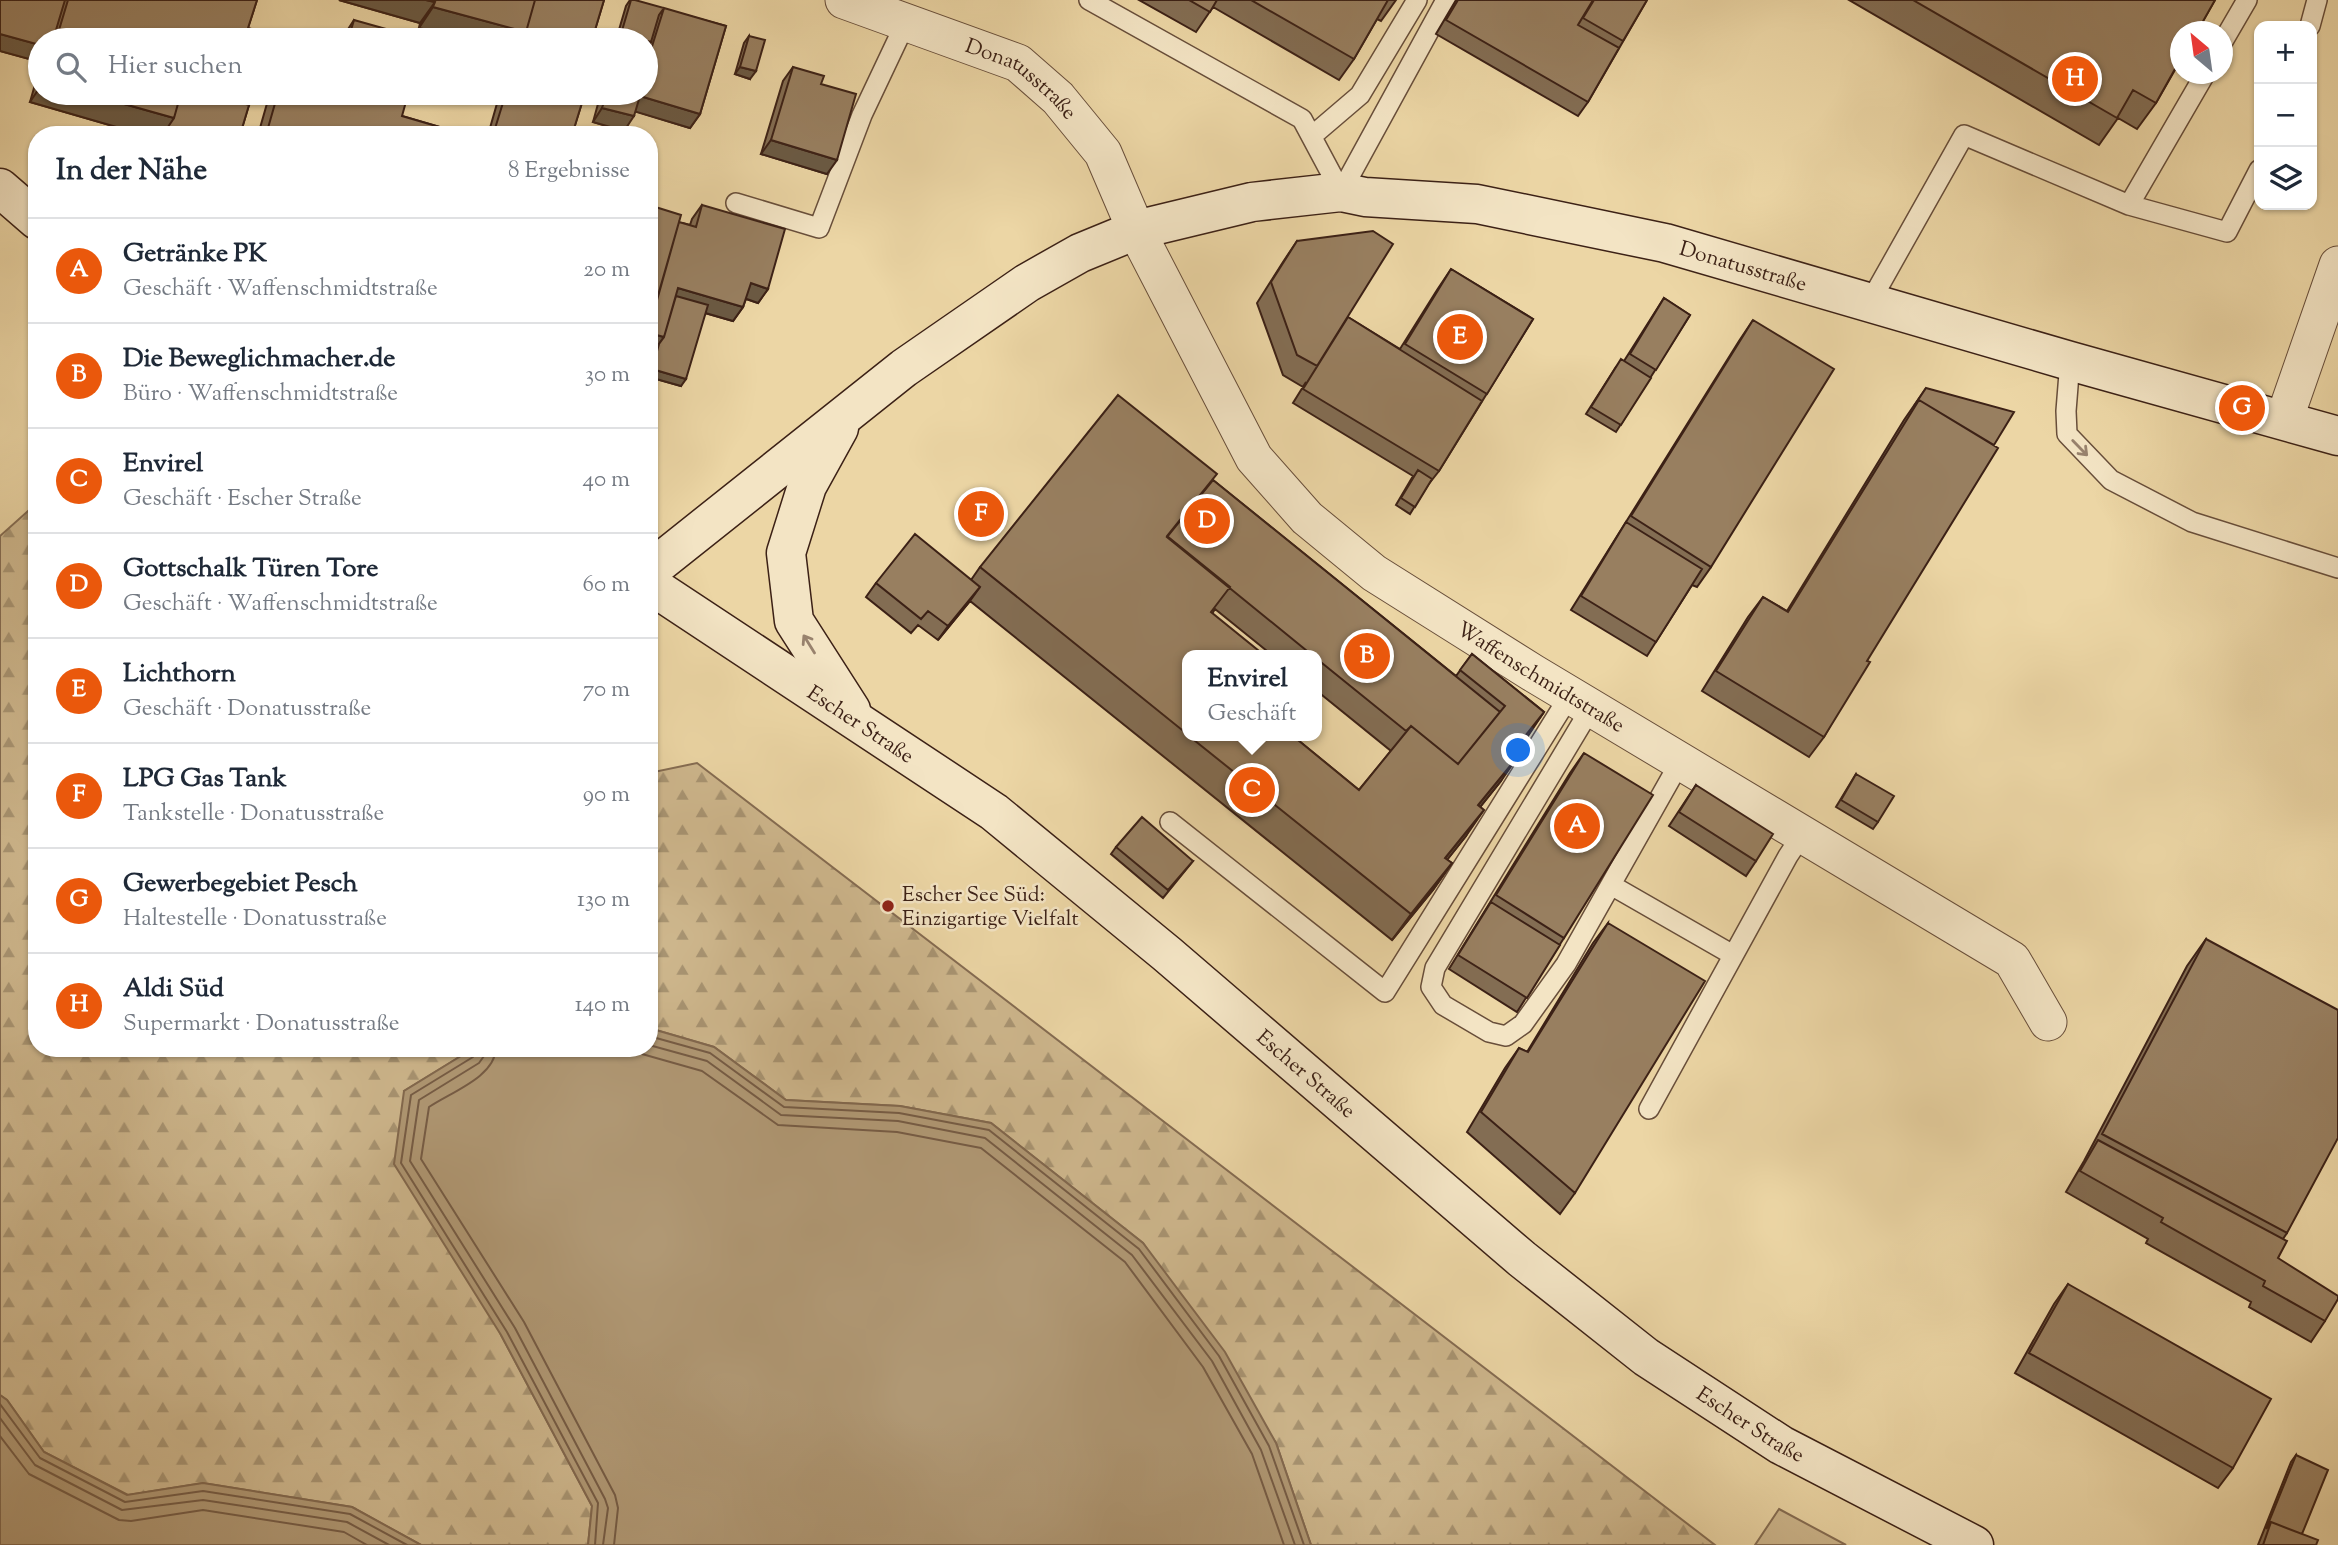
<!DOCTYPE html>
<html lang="de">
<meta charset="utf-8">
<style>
body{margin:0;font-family:"Sorts Mill Goudy",serif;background:#f6f6f7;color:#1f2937}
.controls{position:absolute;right:21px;top:21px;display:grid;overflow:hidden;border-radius:14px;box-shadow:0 2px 5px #0004}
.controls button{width:63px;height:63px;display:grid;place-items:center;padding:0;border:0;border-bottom:2px solid #e0e1e3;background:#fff;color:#1f2937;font:35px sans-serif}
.compass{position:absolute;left:2170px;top:21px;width:63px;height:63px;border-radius:50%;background:#fff;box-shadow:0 2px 5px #0004;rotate:331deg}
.you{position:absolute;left:1519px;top:751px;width:24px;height:24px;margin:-18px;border:5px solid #fff;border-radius:50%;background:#1a73e8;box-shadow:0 0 0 10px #1a73e833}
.badge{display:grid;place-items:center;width:46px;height:46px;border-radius:50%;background:#ea580c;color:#fff;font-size:23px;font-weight:700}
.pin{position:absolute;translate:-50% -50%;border:4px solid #fff;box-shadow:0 2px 7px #0006}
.popup{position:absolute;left:1182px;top:650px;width:140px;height:91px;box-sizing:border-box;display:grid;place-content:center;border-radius:14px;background:#fff;filter:drop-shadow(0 2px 5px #0005);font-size:23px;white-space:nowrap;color:#747a83}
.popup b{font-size:26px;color:#1f2937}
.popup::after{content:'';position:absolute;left:50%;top:100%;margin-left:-14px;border:14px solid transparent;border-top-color:#fff}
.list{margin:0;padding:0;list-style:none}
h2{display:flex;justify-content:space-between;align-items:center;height:91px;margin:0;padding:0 28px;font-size:30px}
h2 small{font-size:23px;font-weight:400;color:#747a83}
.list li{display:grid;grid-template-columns:46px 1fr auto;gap:21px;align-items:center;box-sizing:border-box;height:105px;padding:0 28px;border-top:2px solid #e0e1e3}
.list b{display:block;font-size:26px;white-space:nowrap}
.list p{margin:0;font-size:23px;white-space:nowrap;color:#747a83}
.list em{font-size:23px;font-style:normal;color:#747a83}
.icon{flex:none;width:38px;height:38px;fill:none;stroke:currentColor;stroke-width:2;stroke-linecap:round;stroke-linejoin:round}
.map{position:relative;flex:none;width:2338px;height:1545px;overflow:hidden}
.search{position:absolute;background:#fff;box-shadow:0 2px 5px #0004;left:28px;top:28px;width:630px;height:77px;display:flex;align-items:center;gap:18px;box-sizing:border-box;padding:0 24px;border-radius:38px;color:#747a83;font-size:26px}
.panel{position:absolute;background:#fff;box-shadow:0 2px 5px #0004;left:28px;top:126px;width:630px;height:931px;border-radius:28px}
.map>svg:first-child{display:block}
.forest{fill:url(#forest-firs);stroke:#856c52;stroke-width:2}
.pitch{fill:#ceb78d;stroke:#856c52;stroke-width:2}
.water{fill:#b09874;stroke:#82684e;stroke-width:2}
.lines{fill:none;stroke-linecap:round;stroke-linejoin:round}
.shore{stroke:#765c45;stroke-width:2}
.service-casing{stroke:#684e3a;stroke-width:22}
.minor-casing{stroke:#684e3a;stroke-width:39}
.secondary-casing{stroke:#3c2116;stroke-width:41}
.service{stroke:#f3e4c4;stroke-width:19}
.minor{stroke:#f3e4c4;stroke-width:37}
.secondary{stroke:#f3e4c4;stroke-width:38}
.wall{fill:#836d53;stroke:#3c2116;stroke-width:2;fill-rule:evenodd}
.shaded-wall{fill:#6a5943;stroke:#3c2116;stroke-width:2}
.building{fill:#987f60;stroke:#3c2116;stroke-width:2}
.oneway{stroke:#98826d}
.poi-dot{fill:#8f2418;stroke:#f3e4c4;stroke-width:2.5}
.labels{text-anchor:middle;stroke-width:5;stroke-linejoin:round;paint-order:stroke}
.street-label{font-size:21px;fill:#3c2116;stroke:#f3e4c4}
.poi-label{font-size:21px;fill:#3c2116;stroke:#f3e4c4;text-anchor:start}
</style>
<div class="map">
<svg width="2338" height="1545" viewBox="0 0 2338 1545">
<defs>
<pattern id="forest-firs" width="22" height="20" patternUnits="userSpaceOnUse" patternTransform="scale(1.75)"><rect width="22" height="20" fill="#ceb78d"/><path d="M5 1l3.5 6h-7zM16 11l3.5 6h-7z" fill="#a89472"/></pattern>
</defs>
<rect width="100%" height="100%" fill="#ecd6a5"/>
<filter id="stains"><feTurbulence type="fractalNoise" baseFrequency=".00286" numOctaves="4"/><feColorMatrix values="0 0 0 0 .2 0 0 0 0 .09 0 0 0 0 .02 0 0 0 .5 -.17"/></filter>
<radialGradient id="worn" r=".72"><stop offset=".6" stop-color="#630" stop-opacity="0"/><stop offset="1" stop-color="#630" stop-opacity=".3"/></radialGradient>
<!-- forest -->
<path class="forest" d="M37 503V1048H474L404 1091 501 1335 592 1506 588 1545H421L352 1507 203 1483 128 1495 44 1452 7 1400 0 1395V536Z
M697 763 1715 1545H1311L1276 1443 1143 1243 991 1123 900 1106 786 1100 714 1047 649 1028V773Z"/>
<!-- pitch -->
<path class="pitch" d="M1779 1509 1846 1545H1755Z"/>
<!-- water -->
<path class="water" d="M649 1028 714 1047 786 1100 900 1106 991 1123 1143 1243 1225 1352 1276 1443 1311 1545H588L592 1506 501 1335 394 1164 404 1091 474 1048H649Z
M0 1395 7 1400 44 1452 127 1495 203 1483 352 1507 421 1545H0Z"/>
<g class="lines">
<!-- shore -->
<path class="shore" d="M649 1036 710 1053 784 1107 899 1113 989 1130 1139 1249 1219 1356 1269 1446 1304 1545
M649 1045 707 1061 781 1115 898 1121 985 1138 1132 1255 1212 1361 1261 1450 1295 1545
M476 1048 473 1057 411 1095 401 1163 507 1332 598 1503 595 1545
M485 1048 484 1056 479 1063 419 1100 410 1161 515 1328 605 1499 608 1508 603 1545
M496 1048C495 1077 451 1092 429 1107L421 1159 524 1322 615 1495 618 1508 614 1545
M633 1048 642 1054 702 1071 778 1125 897 1132 981 1148 1125 1262 1203 1367 1252 1454 1284 1545
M0 1404 40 1458 125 1502 203 1491 350 1514 407 1545
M0 1418 35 1465 122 1510 203 1500 347 1522 389 1545
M0 1436 29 1474 119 1520 131 1521 203 1510 344 1532 367 1545"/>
<defs>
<path id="service" d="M1089 0 1302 119 1341 192
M2310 26 2317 0
M2222 43 2247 0
M1312 136 1360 95 1417 0
M1341 192 1446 0
M736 203 819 228 862 115 906 22
M2129 205 2205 74
M1870 302 1964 135 2129 205 2227 232 2259 170
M2070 361 2066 411 2067 434 2111 480 2192 522 2338 568
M1591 708 1435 968 1431 987 1443 1005 1489 1032 1506 1036 1523 1024 1566 964 1680 762
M1170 822 1385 992 1570 695
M1611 885 1733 955
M1649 1109 1788 856 1802 835"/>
<g id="minor">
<path id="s1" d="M844 0 1018 63 1058 98 1103 153 1136 230 1254 458 1307 518 1374 573 1533 673 2012 960 2048 1022"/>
<path d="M2284 420 2338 265"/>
</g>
<g id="secondary">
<path d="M0 188 37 220"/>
<path d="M839 428 807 486 786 553 794 621 851 710"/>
<path id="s2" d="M649 571 904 368 1027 283 1080 253 1136 230 1252 202 1341 192 1365 197 1477 204 1665 243 2070 361 2338 436"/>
<path id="s3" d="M649 584 994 812 1167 954 1522 1259 1646 1357 1781 1445 1974 1545"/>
</g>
</defs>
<!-- service casing -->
<use href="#service" class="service-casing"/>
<!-- minor casing -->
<use href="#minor" class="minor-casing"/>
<!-- secondary casing -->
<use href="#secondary" class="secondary-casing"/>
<!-- service -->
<use href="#service" class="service"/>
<!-- minor -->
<use href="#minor" class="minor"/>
<!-- secondary -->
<use href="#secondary" class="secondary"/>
</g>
<!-- wall -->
<path class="wall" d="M0 0H257L248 28 274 40H40V62L0 51Z
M339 0H604L592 40H466L419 28 420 23Z
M630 0 726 26 700 114 690 128 635 111 624 131 593 122 601 93H646V40H616L626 6Z
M1139 0H1396L1381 21 1377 19 1354 59 1339 80 1213 7 1196 32Z
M1456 0H1647L1588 102 1578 116 1436 34Z
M1849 0H2215L2156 103 2137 129 2118 118 2099 145Z
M354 20 383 40H343L345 34Z
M749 36 750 79 735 74 744 43Z
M40 67V93H258L249 105 240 135H144L30 102Z
M793 67 821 84 827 174 761 154 783 81Z
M270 93H387L402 116 467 135H258Z
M500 93H585L572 135H488Z
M702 205 768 289 758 303 746 299 743 307 733 321 705 313 681 386 649 377V368L654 351 649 349 679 222 690 225 692 219Z
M1297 241 1348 317 1400 349 1437 290 1451 269 1533 319 1439 471 1428 485 1410 514 1396 505 1413 476 1293 403 1306 382 1303 387 1283 375 1257 303 1283 262Z
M1664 298 1690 315 1616 432 1586 414 1616 367 1624 361Z
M1753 320 1711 567 1697 587 1692 585 1647 656 1571 610 1739 341Z
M1926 388 1867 661 1824 737 1809 757 1702 691 1748 617 1763 597 1787 611 1904 420Z
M1213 480 1456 676 1472 654 1544 712 1515 752 1501 781 1480 807 1466 836 1447 860 1452 863 1433 890 1392 940 970 601 938 640 918 625 911 633 866 597 876 583 971 580 980 567ZM1215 609 1272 655H1317V691L1391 751 1359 790 1293 736H1187V655Z
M1584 753 1564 938 1517 1012 1449 969 1570 773Z
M1856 774 1878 822 1873 829 1836 807Z
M1696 785 1756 861 1746 876 1669 826Z
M1116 847 1193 861 1163 898 1111 854Z
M1608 923 1575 1193 1560 1214 1467 1132 1505 1068 1519 1048 1527 1052 1593 943Z
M2206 939 2287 1233 2283 1239 2278 1258 2325 1321 2311 1342 2249 1307 2251 1302 2146 1243 2148 1239 2066 1192 2084 1161 2187 966Z
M2068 1284 2233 1468 2218 1488 2015 1373 2054 1304Z
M2296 1455 2302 1534 2316 1545H2258L2291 1462Z"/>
<!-- shaded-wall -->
<path class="shaded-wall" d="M339 0H426L435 2 420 23Z
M433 7 526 32 520 40H466L419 28Z
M0 34 40 45V62L0 51Z
M621 34 643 40H616Z
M646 41 651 42 646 50Z
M740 67 756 71 750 79 735 74Z
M40 87V93H85L174 118 193 135H144L30 102Z
M180 93H258L244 112Z
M640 96 700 114 690 128 630 110Z
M602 108 634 116 624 131 593 122Z
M771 140 837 160 827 174 761 154Z
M751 283 768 289 758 303 741 297Z
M678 288 743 307 733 321 671 303Z
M649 333 664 337 654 351 649 349Z
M652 369 686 379 681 386 649 377V373Z
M980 587 970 601 938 640 948 626Z
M1544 712 1526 739 1495 777 1514 750Z
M1519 755 1501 781 1460 832 1478 805Z
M1484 810 1466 836 1427 885 1445 858Z
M1452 863 1433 890 1392 940 1411 914Z"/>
<!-- building -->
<path class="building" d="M0 0H65L53 40H40V45L0 34Z
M68 0H257L248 28 275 36 274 40H56Z
M426 0H535L526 32 433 7 435 2Z
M535 0H604L592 40H521L526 32Z
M631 0H635L664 8 659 15 651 42 621 34Z
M1189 0H1217L1210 12Z
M1251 0H1388L1354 59Z
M1458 0H1593L1578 25 1619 48 1588 102 1446 20Z
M1594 0H1647L1623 41 1583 18Z
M1913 0H2215L2197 32H2180V60L2156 103 2133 90 2117 118Z
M664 8 726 26 700 114 640 96 634 116 602 108 607 93H646V55L649 56Z
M354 20 386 29 383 40H348Z
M749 36 765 40 756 71 740 67Z
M793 67 824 76 821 84 856 94 837 160 771 140Z
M85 93H181L174 118Z
M181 93H209L249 105 240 135H193L168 127 174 118Z
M278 93H387L407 98 402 116 467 135H266Z
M506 93H585L572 135H493Z
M649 205 681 215 650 325H649Z
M702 205 785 229 768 289 751 283 743 307 678 288 664 337 649 333V327L679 222 696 227Z
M1373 231 1393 244 1317 366 1297 355 1271 282 1297 241Z
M1451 269 1533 319 1487 394 1405 344Z
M676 296 708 305 686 379 652 369 659 344 664 337Z
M1664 298 1690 315 1656 370 1630 354Z
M1348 317 1482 401 1439 471 1303 389Z
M1753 320 1834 369 1711 567 1631 516Z
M1621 359 1651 378 1621 425 1591 407Z
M1926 388 2014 412 1994 445 1919 400 1914 406Z
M1118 395 1217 474 1167 536 1230 587 1211 612 1264 655H1187V734L980 567Z
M1919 400 1998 448 1867 661 1870 662 1824 737 1716 671 1763 597 1788 612Z
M1418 470 1432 479 1415 507 1401 498Z
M1213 480 1500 712 1458 764 1411 726 1406 731 1317 659V655H1312L1167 537Z
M1626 522 1702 569 1656 642 1581 596Z
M915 534 980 587 948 626 928 611 921 619 876 583Z
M1472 654 1544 712 1514 750 1519 755 1478 805 1484 810 1445 858 1452 863 1411 914 1189 736H1293L1359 790 1411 726 1458 764 1505 706 1460 670Z
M1584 753 1653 795 1564 938 1496 895Z
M1856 774 1894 796 1878 822 1841 800Z
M1696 785 1773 834 1756 861 1679 812Z
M1142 817 1193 861 1168 890 1116 847Z
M1491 902 1560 945 1527 998 1458 955Z
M1608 923 1705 981 1575 1193 1481 1112 1519 1048 1528 1052Z
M2206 939 2338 1010V1138L2287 1233 2102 1134Z
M2098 1140 2287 1241 2278 1258 2338 1296V1299L2325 1321 2263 1286 2265 1281 2161 1222 2163 1218 2080 1171Z
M2068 1284 2271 1399 2233 1468 2029 1353Z
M2296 1455 2328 1470 2302 1534 2271 1522 2266 1529Z
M2271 1522 2318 1540 2316 1545H2263Z"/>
<!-- one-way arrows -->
<defs><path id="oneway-shaft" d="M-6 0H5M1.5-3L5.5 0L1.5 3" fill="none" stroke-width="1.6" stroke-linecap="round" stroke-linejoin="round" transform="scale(1.75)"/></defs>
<g class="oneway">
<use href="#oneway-shaft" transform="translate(2080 448) rotate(46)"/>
<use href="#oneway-shaft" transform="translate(809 644) rotate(-122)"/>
</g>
<!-- markers -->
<circle class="poi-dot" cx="888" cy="906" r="7"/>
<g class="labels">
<!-- street labels -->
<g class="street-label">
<text dy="7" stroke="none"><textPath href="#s1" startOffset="196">Donatusstraße</textPath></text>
<text dy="7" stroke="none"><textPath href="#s2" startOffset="1216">Donatusstraße</textPath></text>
<text dy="7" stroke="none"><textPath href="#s1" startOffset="1013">Waffenschmidtstraße</textPath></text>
<text dy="7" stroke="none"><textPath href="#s3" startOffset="254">Escher Straße</textPath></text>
<text dy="7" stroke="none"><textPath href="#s3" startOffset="821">Escher Straße</textPath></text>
<text dy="7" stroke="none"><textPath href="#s3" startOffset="1388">Escher Straße</textPath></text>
</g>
<!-- poi labels -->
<g class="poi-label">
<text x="902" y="901">Escher See Süd:<tspan x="902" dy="24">Einzigartige Vielfalt</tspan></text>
</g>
</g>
<rect width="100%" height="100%" filter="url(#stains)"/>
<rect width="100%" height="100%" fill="url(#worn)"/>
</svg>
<div class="controls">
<button>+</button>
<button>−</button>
<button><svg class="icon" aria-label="layers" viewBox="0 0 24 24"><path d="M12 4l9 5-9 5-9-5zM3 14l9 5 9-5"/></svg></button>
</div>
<svg class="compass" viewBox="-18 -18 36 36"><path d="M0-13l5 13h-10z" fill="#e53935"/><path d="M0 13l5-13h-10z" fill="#747a83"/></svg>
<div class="you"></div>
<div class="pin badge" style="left:1577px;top:826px">A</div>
<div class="pin badge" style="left:1367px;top:656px">B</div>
<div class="pin badge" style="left:1252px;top:790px">C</div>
<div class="popup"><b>Envirel</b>Geschäft</div>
<div class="pin badge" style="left:1207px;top:521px">D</div>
<div class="pin badge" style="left:1460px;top:337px">E</div>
<div class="pin badge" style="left:981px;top:514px">F</div>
<div class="pin badge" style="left:2242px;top:408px">G</div>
<div class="pin badge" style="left:2075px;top:79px">H</div>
<div class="search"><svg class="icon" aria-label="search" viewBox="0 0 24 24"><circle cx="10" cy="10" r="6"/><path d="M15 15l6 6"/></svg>Hier suchen</div>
<section class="panel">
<h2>In der Nähe<small>8 Ergebnisse</small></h2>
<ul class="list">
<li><span class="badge">A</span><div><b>Getränke PK</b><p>Geschäft · Waffenschmidtstraße</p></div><em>20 m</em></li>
<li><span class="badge">B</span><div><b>Die Beweglichmacher.de</b><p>Büro · Waffenschmidtstraße</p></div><em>30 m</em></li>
<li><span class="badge">C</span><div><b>Envirel</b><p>Geschäft · Escher Straße</p></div><em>40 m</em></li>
<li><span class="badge">D</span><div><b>Gottschalk Türen Tore</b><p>Geschäft · Waffenschmidtstraße</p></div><em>60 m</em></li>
<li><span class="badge">E</span><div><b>Lichthorn</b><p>Geschäft · Donatusstraße</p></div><em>70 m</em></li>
<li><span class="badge">F</span><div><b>LPG Gas Tank</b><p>Tankstelle · Donatusstraße</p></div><em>90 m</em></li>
<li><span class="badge">G</span><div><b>Gewerbegebiet Pesch</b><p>Haltestelle · Donatusstraße</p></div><em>130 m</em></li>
<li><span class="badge">H</span><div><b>Aldi Süd</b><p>Supermarkt · Donatusstraße</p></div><em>140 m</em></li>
</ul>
</section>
</div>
